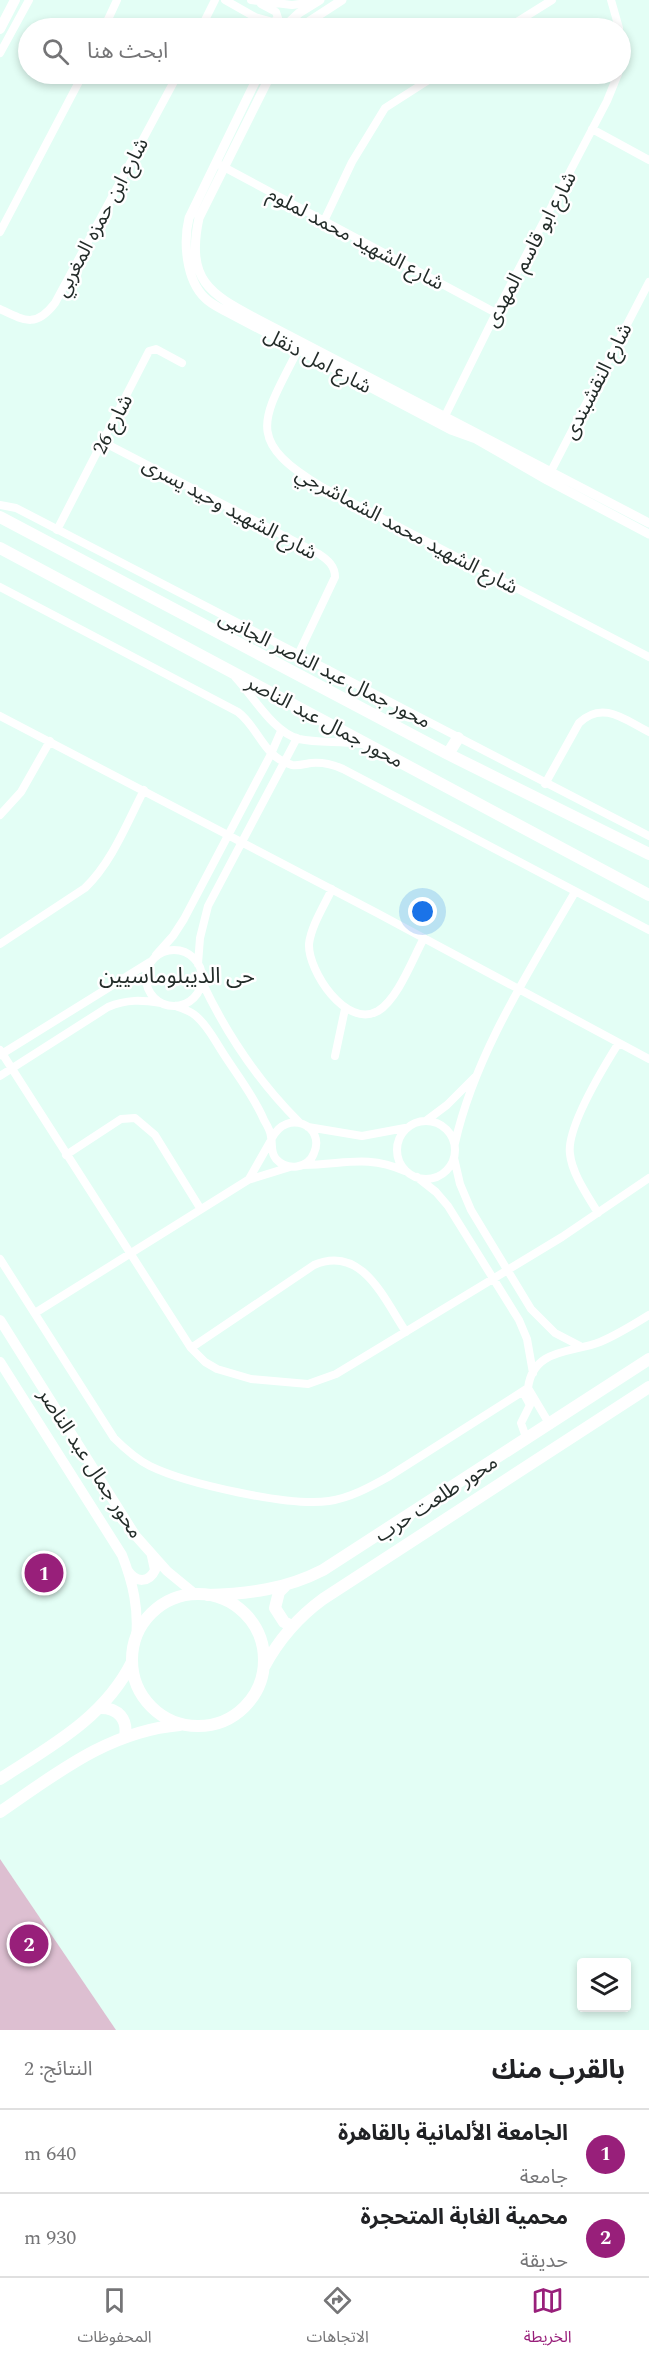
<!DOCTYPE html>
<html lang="ar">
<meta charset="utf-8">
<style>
body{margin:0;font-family:Spectral,"Noto Sans Arabic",serif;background:#f6f6f6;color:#202124;direction:rtl}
.controls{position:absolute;right:18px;bottom:18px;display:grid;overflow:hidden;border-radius:6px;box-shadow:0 3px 9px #0003}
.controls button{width:54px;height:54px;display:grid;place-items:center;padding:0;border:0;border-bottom:2px solid #e0e0e0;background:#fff;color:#202124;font:30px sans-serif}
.you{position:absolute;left:423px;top:912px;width:21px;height:21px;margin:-15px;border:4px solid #fff;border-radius:50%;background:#1a73e8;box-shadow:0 0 0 9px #1a73e833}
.badge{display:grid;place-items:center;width:39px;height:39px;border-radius:50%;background:#981f7a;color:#fff;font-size:20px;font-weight:700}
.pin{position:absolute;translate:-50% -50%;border:3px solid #fff;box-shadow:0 2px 6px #0006}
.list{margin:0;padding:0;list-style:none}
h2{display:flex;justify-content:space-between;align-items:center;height:78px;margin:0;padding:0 24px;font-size:26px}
h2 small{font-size:20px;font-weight:400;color:#757577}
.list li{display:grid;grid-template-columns:39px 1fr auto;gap:18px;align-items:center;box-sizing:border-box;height:84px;padding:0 24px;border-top:2px solid #e0e0e0}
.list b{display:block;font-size:22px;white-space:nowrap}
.list p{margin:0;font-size:20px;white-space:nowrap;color:#757577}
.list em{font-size:20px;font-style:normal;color:#757577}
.icon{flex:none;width:33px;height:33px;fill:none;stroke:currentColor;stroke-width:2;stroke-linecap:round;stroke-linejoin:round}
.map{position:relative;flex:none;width:649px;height:2030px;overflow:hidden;direction:ltr}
.search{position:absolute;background:#fff;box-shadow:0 3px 9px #0003;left:18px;right:18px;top:18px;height:66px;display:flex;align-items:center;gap:15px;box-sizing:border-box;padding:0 21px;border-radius:33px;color:#757577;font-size:22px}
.sheet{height:246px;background:#fff}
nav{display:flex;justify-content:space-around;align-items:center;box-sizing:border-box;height:84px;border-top:2px solid #e0e0e0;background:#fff;font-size:16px;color:#757577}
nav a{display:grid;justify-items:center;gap:3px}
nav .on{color:#981f7a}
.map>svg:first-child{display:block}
.green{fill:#ddbfd1}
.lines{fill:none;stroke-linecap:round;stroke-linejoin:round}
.minor{stroke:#fff;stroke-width:8}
.tertiary{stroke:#fff;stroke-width:9}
.secondary{stroke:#fff;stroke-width:10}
.primary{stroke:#fff;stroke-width:12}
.labels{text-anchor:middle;stroke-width:5;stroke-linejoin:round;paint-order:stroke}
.street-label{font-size:20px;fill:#232c29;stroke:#fff}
.quarter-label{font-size:22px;fill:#232c29;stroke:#fff}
</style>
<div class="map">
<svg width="649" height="2030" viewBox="0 0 649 2030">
<rect width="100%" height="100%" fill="#e3fef5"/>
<!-- green -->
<path class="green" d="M0 1859 116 2030H0Z"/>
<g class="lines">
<!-- minor -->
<path class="minor" d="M225 0 255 17 264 28
M251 0 292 5 315 2
M611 0 619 28
M255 17 273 22 278 18 276 12 261 4
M104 28 117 0
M201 28 215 0
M507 28 552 0
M0 53 29 0
M592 129 649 160
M220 165 496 313
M324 221 352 162 385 108 438 74
M0 232 83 74
M0 309C25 321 36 328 55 303L178 74
M300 346C264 418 241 439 322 487L649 657
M443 420 502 301 607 101 618 74
M103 442 319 554C328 560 335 566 335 577L298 655
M549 475 649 282
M0 505 16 508 649 836
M57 530 149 351 156 349 182 363
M0 587 238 712C259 728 264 758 292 765 298 766 305 764 311 763 323 762 332 764 343 769L649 930
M236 678C253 696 274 733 299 739 318 743 340 741 359 744
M0 716 377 913 649 1059
M545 784 579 723C603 700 625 720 649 732
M0 815 21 792 50 741
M332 889C324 906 311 926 309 944 308 971 346 1029 378 1011 398 999 413 958 424 938
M0 944 85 888C112 862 127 823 144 790
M146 978a28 28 0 1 1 56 0a28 28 0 1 1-56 0Z
M156 955 173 936 184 919 271 754 281 731
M198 964 200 938 208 906 297 738
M202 982C226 1033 259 1082 299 1122
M176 1006C183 1009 191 1011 196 1016 208 1026 215 1041 223 1053 237 1075 254 1096 264 1120 267 1125 271 1132 271 1137 273 1145 270 1152 276 1159 287 1171 308 1169 314 1153 326 1126 287 1108 272 1138
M0 1050 191 1348 205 1362 217 1369 251 1379 308 1384 336 1374 562 1237 649 1178
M0 1055 150 962
M335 1056 345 1009
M0 1076 108 1007C127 999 142 1000 161 1003
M427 1120 447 1105 475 1077
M397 1150a29 29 0 1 1 58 0a29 29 0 1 1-58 0Z
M308 1127 362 1136 405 1128
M455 1143C475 1054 530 970 575 892
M66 1155 121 1119 135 1118 155 1135 200 1208
M454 1158 460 1184 471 1210 531 1309 555 1333 580 1346
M303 1165C344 1165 365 1154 405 1171
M417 1177 436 1192 448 1206 519 1320 527 1339 533 1373
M249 1179 270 1142
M598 1213C588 1196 572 1174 570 1154 566 1128 603 1068 618 1044
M0 1259 114 1438C125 1449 136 1459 150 1466 187 1484 290 1507 329 1501 350 1498 370 1487 388 1477L528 1388
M35 1313 248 1180 290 1167
M191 1348 314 1265C362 1244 384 1299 406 1332
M523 1392 530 1405 521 1423 527 1440
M550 1425 528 1388C533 1348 572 1353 600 1342 617 1335 633 1325 649 1315"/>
<!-- tertiary -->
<path class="tertiary" d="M283 28 299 13 320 0
M299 28 342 0
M259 74 189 218C183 242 186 280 205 298 211 304 218 307 225 311L451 430 476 439 547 480 649 534
M271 74 199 218C185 284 213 295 263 322L649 523"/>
<!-- secondary -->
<path class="secondary" d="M0 29 15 0
M0 1320 135 1535 167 1571 195 1594
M0 1362 122 1555C133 1583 139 1609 136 1639
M128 1571C136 1583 149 1583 155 1570L152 1556"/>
<!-- primary -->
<path class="primary" d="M0 517 448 754 649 854
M0 548 649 895
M448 754 458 738
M285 1586 279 1592 275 1608 284 1622 292 1626
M132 1660a66 66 0 1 1 132 0a66 66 0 1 1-132 0Z
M207 1595C249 1594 286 1589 323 1570L649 1359
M264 1667C279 1639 297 1618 323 1599L649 1387
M101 1708C118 1708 128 1719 125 1737
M0 1779C51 1746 104 1718 132 1662
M0 1812C57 1773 109 1731 180 1725"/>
</g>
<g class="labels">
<!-- street labels -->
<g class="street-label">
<text transform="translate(101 217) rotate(-62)" y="7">شارع ابن حمزه المغربي</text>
<text transform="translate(356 238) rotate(28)" y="7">شارع الشهيد محمد لملوم</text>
<text transform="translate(530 249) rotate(-62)" y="7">شارع ابو قاسم المهدى</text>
<text transform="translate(318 360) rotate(28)" y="7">شارع امل دنقل</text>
<text transform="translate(597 381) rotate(-63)" y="7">شارع النقشبندى</text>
<text transform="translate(112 424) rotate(-63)" y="7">شارع 26</text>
<text transform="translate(230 508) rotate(28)" y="7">شارع الشهيد وحيد يسرى</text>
<text transform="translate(407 530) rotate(28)" y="7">شارع الشهيد محمد الشماشرجي</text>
<text transform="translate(325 669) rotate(27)" y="7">محور جمال عبد الناصر الجانبى</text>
<text transform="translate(325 721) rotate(28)" y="7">محور جمال عبد الناصر</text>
<text transform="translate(91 1463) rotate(57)" y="7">محور جمال عبد الناصر</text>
<text transform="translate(436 1498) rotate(-33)" y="7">محور طلعت حرب</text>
</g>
<!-- quarter labels -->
<g class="quarter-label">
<text x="177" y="983">حى الديبلوماسيين</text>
</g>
</g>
</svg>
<div class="controls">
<button><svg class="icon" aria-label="layers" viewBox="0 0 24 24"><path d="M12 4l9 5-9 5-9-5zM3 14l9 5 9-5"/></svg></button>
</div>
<div class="you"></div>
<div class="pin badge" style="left:44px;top:1573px">1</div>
<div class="pin badge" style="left:29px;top:1944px">2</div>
<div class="search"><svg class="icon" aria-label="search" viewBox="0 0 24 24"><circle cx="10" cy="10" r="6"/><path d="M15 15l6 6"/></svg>ابحث هنا</div>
</div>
<section class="sheet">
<h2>بالقرب منك<small>النتائج: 2</small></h2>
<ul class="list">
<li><span class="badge">1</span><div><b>الجامعة الألمانية بالقاهرة</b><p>جامعة</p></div><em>640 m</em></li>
<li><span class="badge">2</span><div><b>محمية الغابة المتحجرة</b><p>حديقة</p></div><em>930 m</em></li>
</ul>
</section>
<nav>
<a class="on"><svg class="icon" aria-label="map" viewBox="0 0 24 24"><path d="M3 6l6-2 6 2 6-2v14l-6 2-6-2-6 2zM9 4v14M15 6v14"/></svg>الخريطة</a>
<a><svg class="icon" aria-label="directions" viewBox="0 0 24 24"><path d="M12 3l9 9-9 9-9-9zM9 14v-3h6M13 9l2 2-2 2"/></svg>الاتجاهات</a>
<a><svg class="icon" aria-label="saved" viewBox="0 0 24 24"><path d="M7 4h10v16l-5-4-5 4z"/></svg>المحفوظات</a>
</nav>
